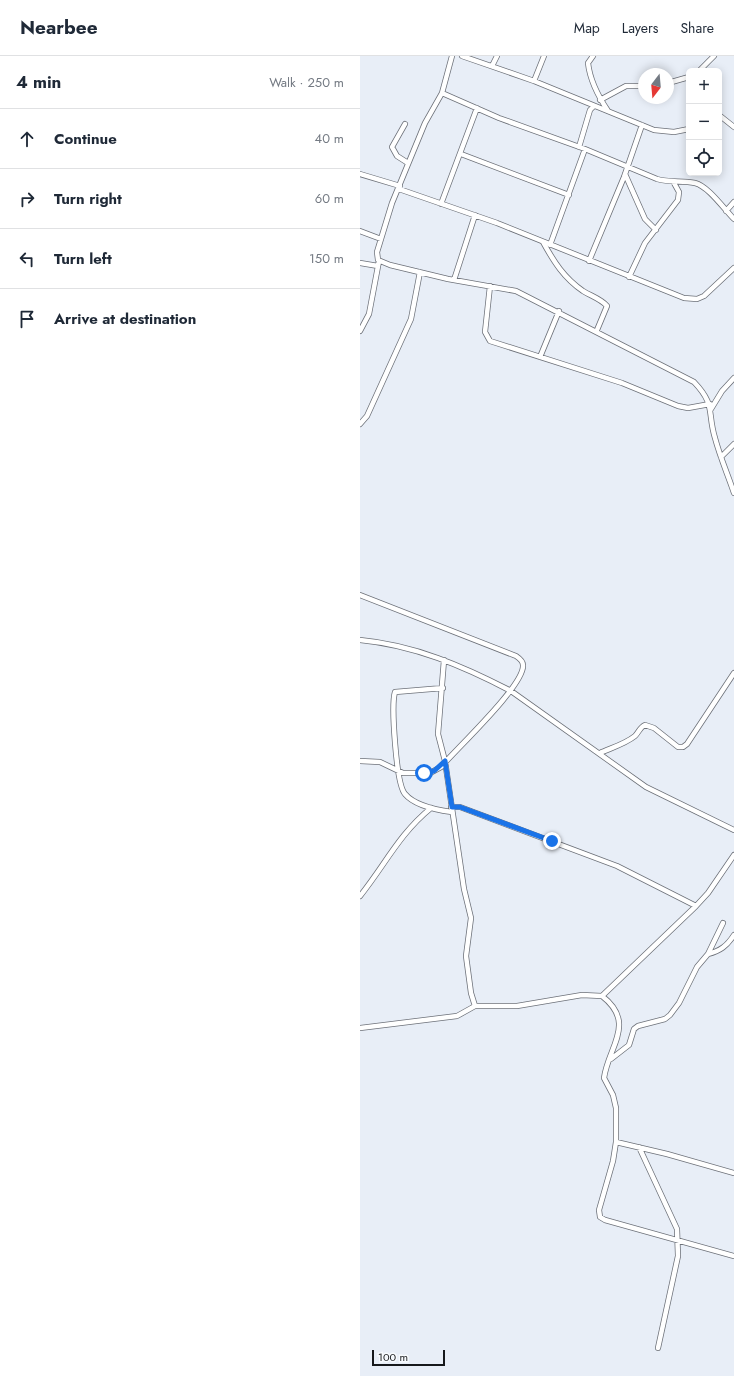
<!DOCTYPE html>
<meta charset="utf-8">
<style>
body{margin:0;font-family:Jost,sans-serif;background:#f2f2f3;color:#1f2937}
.controls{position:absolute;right:12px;top:12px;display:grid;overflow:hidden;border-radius:6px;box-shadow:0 2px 10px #0003}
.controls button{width:36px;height:36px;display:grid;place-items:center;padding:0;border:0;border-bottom:1px solid #e0e1e3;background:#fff;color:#1f2937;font:20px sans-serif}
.compass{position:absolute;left:278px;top:12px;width:36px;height:36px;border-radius:50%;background:#fff;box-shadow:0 2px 10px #0003;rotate:196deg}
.scale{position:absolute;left:12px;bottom:10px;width:73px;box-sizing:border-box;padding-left:4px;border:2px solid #16181b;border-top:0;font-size:11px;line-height:14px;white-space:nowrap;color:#16181b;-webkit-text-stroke:3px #f8fbfe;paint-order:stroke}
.stop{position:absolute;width:12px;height:12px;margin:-9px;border:3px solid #1a73e8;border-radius:50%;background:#fff}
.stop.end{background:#1a73e8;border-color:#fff;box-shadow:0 1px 4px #0008}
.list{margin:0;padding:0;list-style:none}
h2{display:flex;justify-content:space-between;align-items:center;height:52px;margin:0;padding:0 16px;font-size:17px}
h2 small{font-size:13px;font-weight:400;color:#747a83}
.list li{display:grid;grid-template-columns:26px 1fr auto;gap:12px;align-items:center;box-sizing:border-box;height:60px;padding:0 16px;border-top:1px solid #e0e1e3}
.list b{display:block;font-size:15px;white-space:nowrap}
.list em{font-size:13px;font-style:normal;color:#747a83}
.icon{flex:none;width:22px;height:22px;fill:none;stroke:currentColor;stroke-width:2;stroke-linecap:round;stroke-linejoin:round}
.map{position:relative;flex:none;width:374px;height:1320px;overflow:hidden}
header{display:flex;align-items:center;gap:24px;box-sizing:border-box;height:56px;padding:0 20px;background:#fff;border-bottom:1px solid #e0e1e3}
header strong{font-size:19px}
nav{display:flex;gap:22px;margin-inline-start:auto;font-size:14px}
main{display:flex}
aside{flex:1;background:#fff}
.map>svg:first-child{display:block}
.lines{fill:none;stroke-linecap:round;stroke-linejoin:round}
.street-casing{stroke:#6d7179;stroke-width:6}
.street{stroke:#fff;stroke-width:4.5}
.route{stroke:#1a73e8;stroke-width:5}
</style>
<header>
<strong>Nearbee</strong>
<nav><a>Map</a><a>Layers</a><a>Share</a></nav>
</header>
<main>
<aside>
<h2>4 min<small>Walk · 250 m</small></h2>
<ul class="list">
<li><svg class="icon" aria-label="ahead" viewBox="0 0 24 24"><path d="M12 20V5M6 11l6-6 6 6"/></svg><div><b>Continue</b></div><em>40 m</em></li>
<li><svg class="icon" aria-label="right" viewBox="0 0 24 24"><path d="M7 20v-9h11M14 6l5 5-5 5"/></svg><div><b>Turn right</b></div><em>60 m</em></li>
<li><svg class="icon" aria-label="left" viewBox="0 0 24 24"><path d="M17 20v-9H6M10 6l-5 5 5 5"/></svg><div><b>Turn left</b></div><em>150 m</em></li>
<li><svg class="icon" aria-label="arrive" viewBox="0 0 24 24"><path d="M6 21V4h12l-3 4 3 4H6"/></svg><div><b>Arrive at destination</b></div></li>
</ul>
</aside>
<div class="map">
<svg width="374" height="1320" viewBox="0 0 374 1320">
<rect width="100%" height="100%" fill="#e8eef7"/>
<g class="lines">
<defs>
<path id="street" d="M92 0 82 37 65 67 32 147 17 196 18 204 30 209 88 223 156 235 334 326C356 349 347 356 355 382 360 401 368 419 374 437
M102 0 174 25 294 74 314 76 329 73
M233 0 228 7C230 25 238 40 248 55
M132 10 137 0
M339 15 354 0
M174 25 184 0
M308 27 329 21
M82 37 139 62 225 93 297 123C310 127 323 124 335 127 348 130 364 153 374 163
M240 44 266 30H284
M359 59 374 71
M45 68 32 91 37 100 48 107
M219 91 230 54 234 50
M101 98 209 139
M0 118 40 130
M265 118 285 163 296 174
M39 133 137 167 324 242 337 243 344 240 374 212
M81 148 117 52
M366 155 374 146
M0 175 21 183
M183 186C194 206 204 222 223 235 231 240 241 243 247 250L237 274
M190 189 225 93
M229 205 264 121 282 69
M0 207 18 210
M269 221 285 187 318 144 319 136 314 127
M94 224 115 159
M130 230 125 276 130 285 262 327 318 350 328 352 350 348
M0 275 9 258 19 205
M180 301 199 255
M351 353 362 335 374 322
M0 368 7 360 51 263 60 216
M361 401 374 388
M0 539 156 600C159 602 163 605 163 609 165 629 96 693 81 711L70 717H43L20 706 0 705
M0 584C54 589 103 610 151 635L286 731 374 774
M84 604 78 678 85 705 104 833 111 862 106 900 111 937 115 950
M83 632 35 636C31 649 36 728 45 738 55 750 77 754 92 756
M240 697C251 692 265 688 275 680 279 676 280 671 285 669L294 672 318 691H323L327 688 374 617
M91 751H100L257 810 336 850
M0 840C25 809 39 778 71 752
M348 898C360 895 367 890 374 879
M242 940 336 850 348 837 374 799
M0 972 97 960 115 950H157L222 939 242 940C277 967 248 991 244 1022L253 1039 256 1052V1086
M251 1003 269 989 274 973 278 970 305 963 310 959 319 947 337 911 348 898 363 867
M279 1091 317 1173 318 1200 298 1292
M374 1117 307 1098 256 1086 253 1105 239 1154 240 1161 245 1164 374 1200"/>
</defs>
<!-- street casing -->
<use href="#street" class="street-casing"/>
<!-- street -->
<use href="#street" class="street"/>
</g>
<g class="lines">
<!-- route -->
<path class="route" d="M64 717 74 715 85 705 92 751H100L192 785"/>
</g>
</svg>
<div class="controls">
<button>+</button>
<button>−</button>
<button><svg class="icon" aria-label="locate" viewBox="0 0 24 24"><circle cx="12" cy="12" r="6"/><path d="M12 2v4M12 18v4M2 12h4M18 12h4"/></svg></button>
</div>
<svg class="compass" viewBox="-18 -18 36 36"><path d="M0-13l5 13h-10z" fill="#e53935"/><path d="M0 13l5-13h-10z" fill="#747a83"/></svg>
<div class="scale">100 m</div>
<div class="stop" style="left:64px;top:717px"></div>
<div class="stop end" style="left:192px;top:785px"></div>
</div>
</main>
